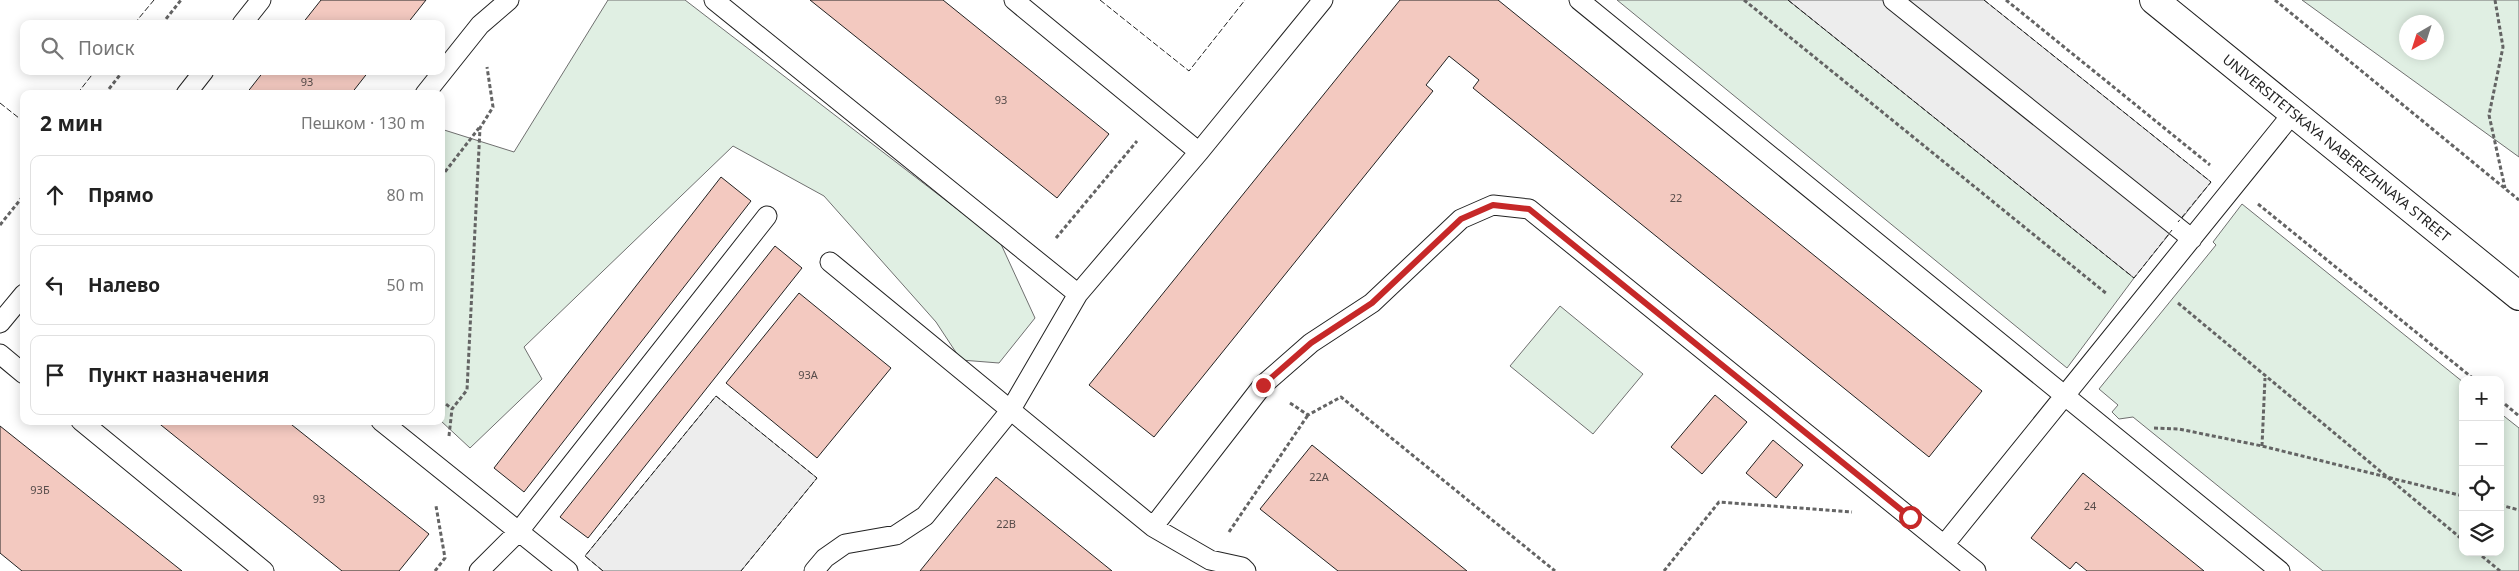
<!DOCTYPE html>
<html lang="ru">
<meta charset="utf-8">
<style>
body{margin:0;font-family:"Noto Sans",sans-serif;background:#f2f2f2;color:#222}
.controls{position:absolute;right:15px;bottom:15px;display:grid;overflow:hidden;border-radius:10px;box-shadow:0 2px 12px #0003}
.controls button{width:45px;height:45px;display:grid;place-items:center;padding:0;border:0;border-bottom:1px solid #e0e0e0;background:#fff;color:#222;font:25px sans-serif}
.compass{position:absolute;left:2399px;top:15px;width:45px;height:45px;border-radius:50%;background:#fff;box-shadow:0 2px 12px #0003;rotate:219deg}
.stop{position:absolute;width:15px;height:15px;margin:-11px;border:4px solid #c62828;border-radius:50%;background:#fff}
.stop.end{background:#c62828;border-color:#fff;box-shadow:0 1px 5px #0008}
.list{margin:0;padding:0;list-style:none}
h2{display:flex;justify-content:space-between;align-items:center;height:65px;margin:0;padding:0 20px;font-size:21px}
h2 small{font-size:16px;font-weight:400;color:#767676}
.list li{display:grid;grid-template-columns:32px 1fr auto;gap:15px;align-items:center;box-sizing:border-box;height:80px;margin:0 10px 10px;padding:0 10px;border:1px solid #e0e0e0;border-radius:10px}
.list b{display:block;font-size:19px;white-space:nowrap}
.list em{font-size:16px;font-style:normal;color:#767676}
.icon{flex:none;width:28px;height:28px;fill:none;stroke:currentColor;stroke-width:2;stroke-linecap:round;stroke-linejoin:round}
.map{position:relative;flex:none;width:2519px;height:571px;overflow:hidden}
.search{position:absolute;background:#fff;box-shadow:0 2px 12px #0003;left:20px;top:20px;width:425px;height:55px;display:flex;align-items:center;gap:12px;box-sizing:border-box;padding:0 18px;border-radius:10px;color:#767676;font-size:19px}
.panel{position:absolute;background:#fff;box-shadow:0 2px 12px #0003;left:20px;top:90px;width:425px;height:335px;border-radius:10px}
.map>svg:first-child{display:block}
.green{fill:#e0efe3;stroke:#6f6f6f;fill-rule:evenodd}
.parking{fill:#ededed;stroke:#6f6f6f}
.building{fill:#f3c9c0;stroke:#222}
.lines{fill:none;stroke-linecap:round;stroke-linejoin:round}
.service-casing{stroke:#222;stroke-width:21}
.secondary-casing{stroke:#222;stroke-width:30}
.path{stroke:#646464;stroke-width:3;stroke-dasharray:4 2.5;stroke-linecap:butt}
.service{stroke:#fff;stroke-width:19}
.secondary{stroke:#fff;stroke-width:28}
.fence{stroke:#222;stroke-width:1;stroke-dasharray:6 2.5;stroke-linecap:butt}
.route{stroke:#c62828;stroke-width:6}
.labels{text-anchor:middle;stroke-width:4;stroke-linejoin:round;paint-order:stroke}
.number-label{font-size:11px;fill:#564c4a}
.street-label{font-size:14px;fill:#222;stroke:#fff}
</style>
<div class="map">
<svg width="2519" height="571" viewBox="0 0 2519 571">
<rect width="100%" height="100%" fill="#fff"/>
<!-- green -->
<path class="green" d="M608 0H685L1000 242 1035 318 999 363 961 360 936 322 824 196 733 146 524 347 542 379 470 448 441 421V129L514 152Z
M1617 0H1788L2134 278 2067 368Z
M2302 0H2519V157ZM2406 22H2436V52H2406Z
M2242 204 2463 382V552H2500V413L2519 428V571H2323L2133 417 2119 419 2112 412 2118 405 2099 389 2216 245 2213 242Z
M1560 306 1643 374 1593 434 1510 366Z"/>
<!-- parking -->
<path class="parking" d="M1788 0H1984L2211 182 2134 278Z
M716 396 817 478 741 571H603L585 556Z"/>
<!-- building -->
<path class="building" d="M321 0H426L407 24H302Z
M810 0H943L1109 134 1057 198Z
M1400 0H1498L1982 391 1929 457 1473 88 1479 80 1449 56 1426 85 1433 91 1154 437 1089 385Z
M264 71H369L351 94H246Z
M721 177 751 201 524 492 494 468Z
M775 246 802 268 588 538 560 517Z
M799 293 891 368 817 458 726 383Z
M1715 395 1747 422 1702 474 1671 447Z
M156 421H287L429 534 399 571H342Z
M0 426 182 571H22L0 553Z
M1773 440 1803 465 1776 498 1746 473Z
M1312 445 1467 571H1338L1260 509Z
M2083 473 2204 571H2087L2076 562 2070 569 2031 538Z
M996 477 1112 571H920Z"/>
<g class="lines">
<defs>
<path id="service" d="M714 0 1078 294 1199 152 1323 0
M1014 0 1199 152
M1579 0 2280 571
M1893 0 2192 239
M242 24 261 0
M186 94 204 71
M425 94 480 25 509 0
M830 262 1153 527 1210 560 1242 567 1246 571
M0 323 24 294
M0 354 24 374
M81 421 264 571
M381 421 568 571
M1153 527 1263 385 1311 343 1372 303 1461 219 1493 205 1529 209 1976 571
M1944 545 2293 113
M479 571 519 531 767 216
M814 571 825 558 845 544 896 535 925 516 1010 411 1078 294"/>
<g id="secondary">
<path id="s1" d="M2154 0 2519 296"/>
</g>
</defs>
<!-- service casing -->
<use href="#service" class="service-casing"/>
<!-- secondary casing -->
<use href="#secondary" class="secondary-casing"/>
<!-- path -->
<path class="path" d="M1744 0 2107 294
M2006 0 2210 165
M2275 0 2519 200
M2495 0 2503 47 2489 115 2505 188
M162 24 181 0
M105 94 123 71
M441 177 479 128
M2258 204 2475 380
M0 225 24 195
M1056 238 1137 141
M2178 303 2463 540
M441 400 452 409
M2500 400 2519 416
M1290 403 1308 415 1341 397 1555 571
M2154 428 2179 429 2262 446 2463 496
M449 436 452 409 467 390 480 128 493 107 487 67
M2262 446 2265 378
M2500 505 2519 510
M1229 532 1308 415
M2477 552 2500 571
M435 571 445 558 436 506
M1664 571 1719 502 1852 512"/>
<!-- service -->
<use href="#service" class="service"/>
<!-- secondary -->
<use href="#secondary" class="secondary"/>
<!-- fence -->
<path class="fence" d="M1100 0 1189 71 1245 0
M1788 0 2134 278 2172 230
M1984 0 2211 182 2178 222
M134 24 154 0
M77 94 95 71
M0 103 24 122
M603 571 585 556 716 396 817 478 741 571"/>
</g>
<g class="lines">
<!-- route -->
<path class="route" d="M1263 385 1311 343 1372 303 1461 219 1493 205 1529 209 1910 517"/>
</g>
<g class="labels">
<!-- number labels -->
<g class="number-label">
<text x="307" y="86">93</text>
<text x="1001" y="104">93</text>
<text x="1676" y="202">22</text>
<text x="808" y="379">93А</text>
<text x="1319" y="481">22А</text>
<text x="40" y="494">93Б</text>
<text x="319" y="503">93</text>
<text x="2090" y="510">24</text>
<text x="1006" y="528">22В</text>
</g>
<!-- street labels -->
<g class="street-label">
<text dy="5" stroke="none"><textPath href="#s1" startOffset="235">UNIVERSITETSKAYA NABEREZHNAYA STREET</textPath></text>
</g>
</g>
</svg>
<div class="controls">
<button>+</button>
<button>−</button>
<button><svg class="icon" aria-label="locate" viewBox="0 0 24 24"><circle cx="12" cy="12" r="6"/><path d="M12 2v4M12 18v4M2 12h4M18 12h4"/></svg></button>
<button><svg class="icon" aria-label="layers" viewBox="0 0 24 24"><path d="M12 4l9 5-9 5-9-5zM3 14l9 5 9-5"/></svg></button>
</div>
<svg class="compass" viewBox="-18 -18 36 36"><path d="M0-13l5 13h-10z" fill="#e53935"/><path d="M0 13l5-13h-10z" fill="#767676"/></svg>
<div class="stop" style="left:1910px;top:517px"></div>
<div class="stop end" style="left:1263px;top:385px"></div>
<div class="search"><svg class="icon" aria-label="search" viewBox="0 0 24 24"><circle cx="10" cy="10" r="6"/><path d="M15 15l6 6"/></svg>Поиск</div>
<section class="panel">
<h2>2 мин<small>Пешком · 130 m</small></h2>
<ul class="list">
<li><svg class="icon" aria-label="ahead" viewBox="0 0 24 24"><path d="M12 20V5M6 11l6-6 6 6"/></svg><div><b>Прямо</b></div><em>80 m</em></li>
<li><svg class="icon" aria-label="left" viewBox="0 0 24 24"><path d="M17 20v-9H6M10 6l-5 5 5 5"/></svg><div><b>Налево</b></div><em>50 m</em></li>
<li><svg class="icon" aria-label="arrive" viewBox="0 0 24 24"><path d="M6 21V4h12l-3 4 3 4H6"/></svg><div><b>Пункт назначения</b></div></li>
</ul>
</section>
</div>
